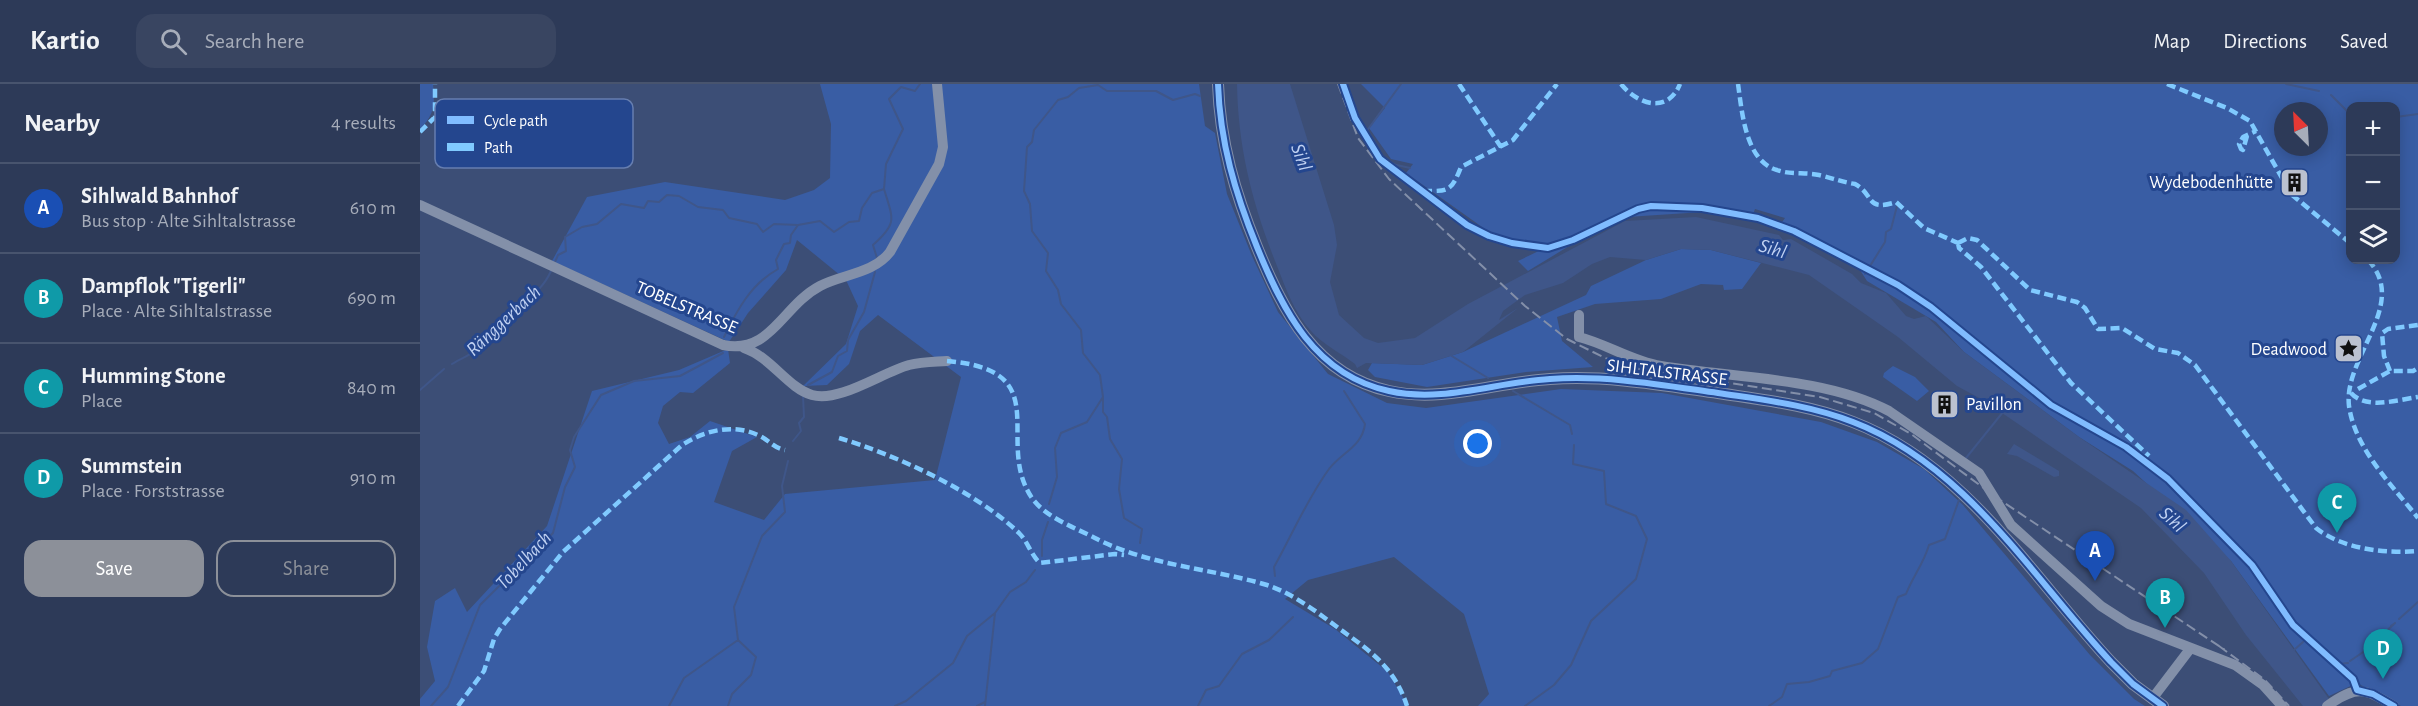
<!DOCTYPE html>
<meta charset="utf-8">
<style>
body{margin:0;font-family:"Alegreya Sans",sans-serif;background:#394561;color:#f1f3f6}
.controls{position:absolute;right:18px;top:18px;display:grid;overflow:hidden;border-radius:12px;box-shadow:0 3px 15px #0003}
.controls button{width:54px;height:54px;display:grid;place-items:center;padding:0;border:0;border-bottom:2px solid #48546e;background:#2d3a58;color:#f1f3f6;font:30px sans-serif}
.compass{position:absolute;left:1854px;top:18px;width:54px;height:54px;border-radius:50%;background:#2d3a58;box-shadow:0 3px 15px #0003;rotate:336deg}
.you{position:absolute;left:1058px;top:360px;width:21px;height:21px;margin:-15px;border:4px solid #fff;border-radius:50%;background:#1a73e8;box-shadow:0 0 0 9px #1a73e833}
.badge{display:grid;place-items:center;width:39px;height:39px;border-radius:50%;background:#8c9099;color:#fff;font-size:20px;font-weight:700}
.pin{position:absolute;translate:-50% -50px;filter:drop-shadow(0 2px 3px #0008)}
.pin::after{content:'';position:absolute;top:32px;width:21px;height:18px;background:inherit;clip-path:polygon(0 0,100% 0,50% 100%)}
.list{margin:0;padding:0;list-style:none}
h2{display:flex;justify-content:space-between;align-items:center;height:78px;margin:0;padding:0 24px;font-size:26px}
h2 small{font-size:20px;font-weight:400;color:#a7adba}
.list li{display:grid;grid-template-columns:39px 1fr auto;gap:18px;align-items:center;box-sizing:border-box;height:90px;padding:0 24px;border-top:2px solid #48546e}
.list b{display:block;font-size:22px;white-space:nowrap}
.list p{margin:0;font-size:20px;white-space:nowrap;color:#a7adba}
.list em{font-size:20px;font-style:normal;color:#a7adba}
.actions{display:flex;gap:12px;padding:18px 24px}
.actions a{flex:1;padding:14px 0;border:2px solid #8c9099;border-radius:18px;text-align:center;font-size:21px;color:#8c9099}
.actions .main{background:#8c9099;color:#fff}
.icon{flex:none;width:33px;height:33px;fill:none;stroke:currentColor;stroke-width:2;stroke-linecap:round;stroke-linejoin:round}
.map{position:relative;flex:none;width:1998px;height:622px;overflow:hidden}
header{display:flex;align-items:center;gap:36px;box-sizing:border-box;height:84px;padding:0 30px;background:#2d3a58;border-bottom:2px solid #48546e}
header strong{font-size:28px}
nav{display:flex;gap:33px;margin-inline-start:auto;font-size:21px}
.search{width:420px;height:54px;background:#394561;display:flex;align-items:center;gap:15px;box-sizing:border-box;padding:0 21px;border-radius:18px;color:#a7adba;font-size:22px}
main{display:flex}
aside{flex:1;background:#2d3a58}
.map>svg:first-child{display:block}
.green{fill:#395da4;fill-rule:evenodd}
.water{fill:#3f5689}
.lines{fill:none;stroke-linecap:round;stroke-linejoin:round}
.stream{stroke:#3f5689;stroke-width:2}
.minor{stroke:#8390a9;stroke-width:10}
.major{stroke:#838fa9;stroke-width:12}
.rail{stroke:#838fa9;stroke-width:2;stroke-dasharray:10 4.5;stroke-linecap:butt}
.quiet{stroke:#80caff;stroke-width:4.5;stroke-dasharray:9 4.5;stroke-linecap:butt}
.cycleway-casing{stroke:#24468e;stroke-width:10}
.cycleway{stroke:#80bcff;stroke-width:6}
.labels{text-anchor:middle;stroke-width:6;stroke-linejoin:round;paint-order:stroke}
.poi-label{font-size:18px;fill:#fff;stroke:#24468e;text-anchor:end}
.street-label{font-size:18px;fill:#fff;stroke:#24468e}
.water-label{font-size:20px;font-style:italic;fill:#c0d1f2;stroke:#24468e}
.key{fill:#24468e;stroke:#667eb0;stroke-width:1.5}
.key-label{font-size:16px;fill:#fff}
</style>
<header>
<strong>Kartio</strong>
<div class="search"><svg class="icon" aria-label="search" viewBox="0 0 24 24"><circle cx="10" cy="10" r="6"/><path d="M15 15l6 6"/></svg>Search here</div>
<nav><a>Map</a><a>Directions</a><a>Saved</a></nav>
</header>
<main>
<aside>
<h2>Nearby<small>4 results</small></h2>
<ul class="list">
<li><span class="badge" style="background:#1a4fb4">A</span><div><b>Sihlwald Bahnhof</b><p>Bus stop · Alte Sihltalstrasse</p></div><em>610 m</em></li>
<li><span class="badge" style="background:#0f9aa8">B</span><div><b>Dampflok &quot;Tigerli&quot;</b><p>Place · Alte Sihltalstrasse</p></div><em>690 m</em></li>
<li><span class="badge" style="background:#0f9aa8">C</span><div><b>Humming Stone</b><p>Place</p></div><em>840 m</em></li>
<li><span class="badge" style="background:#0f9aa8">D</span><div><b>Summstein</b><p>Place · Forststrasse</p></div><em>910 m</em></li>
</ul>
<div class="actions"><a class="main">Save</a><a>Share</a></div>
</aside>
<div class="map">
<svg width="1998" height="622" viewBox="0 0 1998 622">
<rect width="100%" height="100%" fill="#3c4e76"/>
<!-- green -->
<path class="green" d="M0 0H13C15 20 15 30 0 45Z
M400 0H779L785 42 795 49 807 110 832 172 858 228 908 290 967 319 1006 324 1141 305 1242 309 1401 338 1457 358 1504 385 1543 421 1670 571 1714 615 1725 622H1058L1069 610 1044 530 974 473 888 496 865 515 915 545 968 588 988 622H0V615L15 597 7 563 15 517 35 504 47 528 127 442 172 307 259 286 308 265 310 279 273 309 260 308 243 322 238 339 249 360 270 353 290 337 337 353 312 367 294 418 344 436 365 410 515 396 541 293 458 231 440 247 429 280 407 301 383 302 426 260 438 222 426 196 377 156 366 186 328 229 309 258 132 177 167 113 245 98 365 116 394 106 410 94 411 40Z
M936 0H1998V622H1981L1937 599 1909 612 1811 477 1713 387 1659 353 1544 268 1516 238 1447 197 1440 186 1429 181 1425 173 1360 141 1365 134 1335 125 1331 136 1283 128 1207 133 1154 159 1108 187 1098 177 1129 162H1096L1072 150 986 89 993 80 971 75 949 44 965 24 941 0ZM1930 22H1976V176H1930ZM1863 27H1899V63H1863Z
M1261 165 1291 166 1341 179 1322 205 1304 206 1303 201 1281 200 1241 215 1175 220 1137 233 1142 257 1173 283 1106 288 1007 303 955 293 948 286 952 279 1002 281 1043 268 1166 211 1171 202 1226 176Z
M1473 282 1495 293 1509 307 1497 317 1463 293 1464 289Z"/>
<!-- water -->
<path class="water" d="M817 0H870L914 141 917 161 910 198 919 231 944 254 958 259 995 254 1048 220 1205 137 1276 133 1359 151 1363 156 1371 155 1432 190 1441 199 1466 209 1486 232 1494 235 1506 232 1544 268 1659 353 1766 426 1811 477 1914 622H1883L1826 551 1784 489 1721 424 1563 316 1537 302 1478 253 1389 191 1291 166 1261 165 1226 176 1190 173 1172 180 1143 199 1105 211 1083 227 1079 236 1098 224 1043 268 1002 281 946 279 937 284 935 280C921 269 902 260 891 247 874 228 866 205 857 182 833 122 818 65 817 0Z
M1594 360 1639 387V392L1634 393 1597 372 1587 370Z"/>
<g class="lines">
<!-- stream -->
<path class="stream" d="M927 0C929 20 952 71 971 79 977 82 984 82 990 84
M1866 0 1899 7
M1911 11 1930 30
M1976 33 1998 30
M946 48 981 0
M457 174 453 161C478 139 473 135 464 105
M135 178 138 171 146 167 145 153 162 143 177 140 201 120 224 124 228 117 239 118 247 111 259 112 278 123 303 126 309 134 337 140 343 148 354 140 378 141 400 137 414 148 429 138 439 137 442 124 452 109 464 105 466 80 483 45 469 15 481 3 495 7 500 0
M1450 182 1465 158 1466 148 1471 145 1477 122
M1445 190 1448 186
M304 253C317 226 331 200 358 185L356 176 364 160 370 159 371 151 378 141
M1030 271 1068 294
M32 280C40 275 53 270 60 263 71 251 79 238 91 227 108 212 121 209 131 187
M388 301 412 288 418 272 427 267 428 256 444 228 455 188
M0 306 24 285
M1093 307 1150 341 1152 350
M683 314V328L687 333 690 355 702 375 699 405 704 434 722 445 720 459
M373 357 381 347 379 339 384 333 383 312
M1546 374 1583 328
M629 420 637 393 635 364 641 349 667 338 683 313 680 291 663 269 661 246 641 220 638 206 626 187 628 169 612 147 610 120 604 107 607 63 612 58 614 46 638 16 648 13 659 4 678 1 687 7H736L753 16 775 10 780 12
M622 472V456L628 438
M855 492 854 483C872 451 887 415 909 385 922 368 942 363 945 340L924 307
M1979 535 1998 518
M1889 552 1919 580 1928 579
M1958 555 1975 539 1971 542
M1874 566 1883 558
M1930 577 1952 562
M11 622 28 603 60 521 133 449 145 403 155 383 150 366 154 353 181 311 214 297 260 292 303 269
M249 622 264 594 318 556 314 523 342 452 365 428 362 402 368 377
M308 622 312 610 331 591 336 573 318 556
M475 622 486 617 533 579 547 552 575 529
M557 622 565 618
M565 622 575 529 590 508 606 498 615 486
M778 622 786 606 799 602 822 570 849 556 873 533
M1105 622 1134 601 1151 581 1171 537 1216 495 1227 455 1216 432 1186 420 1184 387 1153 380 1154 361
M1349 622 1362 613 1367 600 1389 598 1410 592 1412 587 1442 579 1458 565 1478 513 1486 510C1493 492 1504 479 1509 461L1525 455 1539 416"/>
<!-- minor -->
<path class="minor" d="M0 121 303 261C351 271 362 222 400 202 423 190 453 190 470 168L519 80 523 63 517 0
M1159 231V253C1187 260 1211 277 1241 282 1312 294 1405 293 1469 327L1559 389 1591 441 1681 522 1709 540 1815 581 1843 601 1862 622
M324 264C351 273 368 304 392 311 419 319 463 288 489 281 502 278 514 278 527 277
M1732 615 1770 565
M1907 622C1937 601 1944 604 1974 622"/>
<!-- major -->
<path class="major" d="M798 0C800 58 815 109 837 163 863 227 895 291 969 307 1023 319 1076 298 1130 295 1187 291 1242 301 1298 309 1344 316 1390 321 1433 338 1546 381 1612 493 1691 578L1713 600 1743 622"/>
<!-- rail -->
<path class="rail" d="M918 0 938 54 969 95 1105 222 1147 255 1185 274 1219 285 1400 313 1454 329 1491 350 1577 414 1805 566
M1799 562 1845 596 1869 622"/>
<!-- quiet -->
<path class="quiet" d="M1039 0 1081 63
M1201 0C1218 21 1248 30 1260 0
M1318 0C1322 27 1325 77 1357 86 1370 91 1385 88 1399 91 1412 94 1422 98 1435 100 1455 111 1445 128 1476 118L1504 144 1538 159
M1747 0 1807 24 1830 37 1871 110 1930 159
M0 48 15 33V0
M1827 52 1823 66 1821 65 1819 60 1823 53 1836 47
M1003 107C1029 107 1031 108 1041 83L1093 56 1137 0
M1538 159 1539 164 1561 183 1651 299 1729 372
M1538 159 1548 154 1557 156 1610 206 1657 218 1665 224 1678 245 1702 244 1735 265 1758 269 1775 281 1896 444C1922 465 1966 470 1998 467
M1948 176C1990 220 1923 273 1929 322 1935 365 1972 401 1998 434
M527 277C639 286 573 357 612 414 626 434 656 444 677 455 730 482 790 484 847 501 877 511 903 533 928 551 956 571 976 588 987 622
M1970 287 1964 272 1962 249 1968 245 1998 241
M1938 305 1970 287H1993L1998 284
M1931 309C1946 326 1977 316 1998 313
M419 354C476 371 555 407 599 449 608 458 611 471 620 479L695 470 704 471
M38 622 64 587 74 555 80 545 143 468 262 361C285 346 314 339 340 352 350 357 354 364 365 366"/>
<defs>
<path id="cycleway" d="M798 0C800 58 815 109 837 163 863 227 895 291 969 307 1023 319 1076 298 1130 295 1187 291 1242 301 1298 309 1344 316 1390 321 1433 338 1546 381 1612 493 1691 578L1713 600 1743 622
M923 0 935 34 960 75 1047 141 1069 152 1092 159 1128 164 1153 156 1218 125 1231 122 1282 124 1338 134 1374 147 1478 201 1511 223 1631 321 1706 363 1748 395 1832 481 1873 541 1933 595 1937 606 1953 610 1974 622"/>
</defs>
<!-- cycleway casing -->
<use href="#cycleway" class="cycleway-casing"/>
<!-- cycleway -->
<use href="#cycleway" class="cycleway"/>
</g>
<!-- icons -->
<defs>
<symbol id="building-square" viewBox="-11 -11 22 22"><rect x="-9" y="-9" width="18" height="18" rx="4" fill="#bbc1cf" stroke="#24468e"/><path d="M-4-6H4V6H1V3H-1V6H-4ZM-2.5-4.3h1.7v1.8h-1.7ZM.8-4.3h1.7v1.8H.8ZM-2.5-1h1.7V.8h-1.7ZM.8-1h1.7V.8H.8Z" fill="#111"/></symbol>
<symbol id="sight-square" viewBox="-11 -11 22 22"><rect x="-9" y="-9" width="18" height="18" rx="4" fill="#bbc1cf" stroke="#24468e"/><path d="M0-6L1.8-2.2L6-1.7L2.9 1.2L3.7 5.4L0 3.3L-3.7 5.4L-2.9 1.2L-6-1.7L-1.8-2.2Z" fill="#111"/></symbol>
</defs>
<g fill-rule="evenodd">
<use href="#building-square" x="1858" y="82" width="33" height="33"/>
<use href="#sight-square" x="1912" y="248" width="33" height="33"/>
<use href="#building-square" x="1508" y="304" width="33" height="33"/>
</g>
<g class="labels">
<!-- poi labels -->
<g class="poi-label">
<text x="1853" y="104">Wydebodenhütte</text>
<text x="1907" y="271">Deadwood</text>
<text x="1546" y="326" text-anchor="start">Pavillon</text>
</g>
<!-- street labels -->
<g class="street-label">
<text transform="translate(267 223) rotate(23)" y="6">TOBELSTRASSE</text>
<text transform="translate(1247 288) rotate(7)" y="6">SIHLTALSTRASSE</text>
</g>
<!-- water labels -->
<g class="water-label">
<text transform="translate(882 73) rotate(70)" y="7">Sihl</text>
<text transform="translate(1353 164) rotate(17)" y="7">Sihl</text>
<text transform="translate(83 236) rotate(-43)" y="7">Ränggerbach</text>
<text transform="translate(1753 435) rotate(43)" y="7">Sihl</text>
<text transform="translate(103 476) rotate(-47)" y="7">Tobelbach</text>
</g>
</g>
<!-- legend -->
<rect x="15" y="15" width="198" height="69" rx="9" class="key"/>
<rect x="27" y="32" width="27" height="8" fill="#80bcff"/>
<rect x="27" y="59" width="27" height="8" fill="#80caff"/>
<g class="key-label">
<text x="64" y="42">Cycle path</text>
<text x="64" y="69">Path</text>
</g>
</svg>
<div class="controls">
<button>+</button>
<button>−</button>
<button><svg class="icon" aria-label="layers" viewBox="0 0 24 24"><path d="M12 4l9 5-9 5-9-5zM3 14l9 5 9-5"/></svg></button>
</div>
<svg class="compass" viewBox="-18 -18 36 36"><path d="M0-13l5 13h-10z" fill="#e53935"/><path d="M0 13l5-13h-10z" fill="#a7adba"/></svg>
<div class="you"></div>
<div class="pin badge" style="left:1675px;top:497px;background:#1a4fb4">A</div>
<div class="pin badge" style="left:1745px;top:544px;background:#0f9aa8">B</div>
<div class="pin badge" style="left:1917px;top:449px;background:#0f9aa8">C</div>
<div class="pin badge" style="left:1963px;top:595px;background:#0f9aa8">D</div>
</div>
</main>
